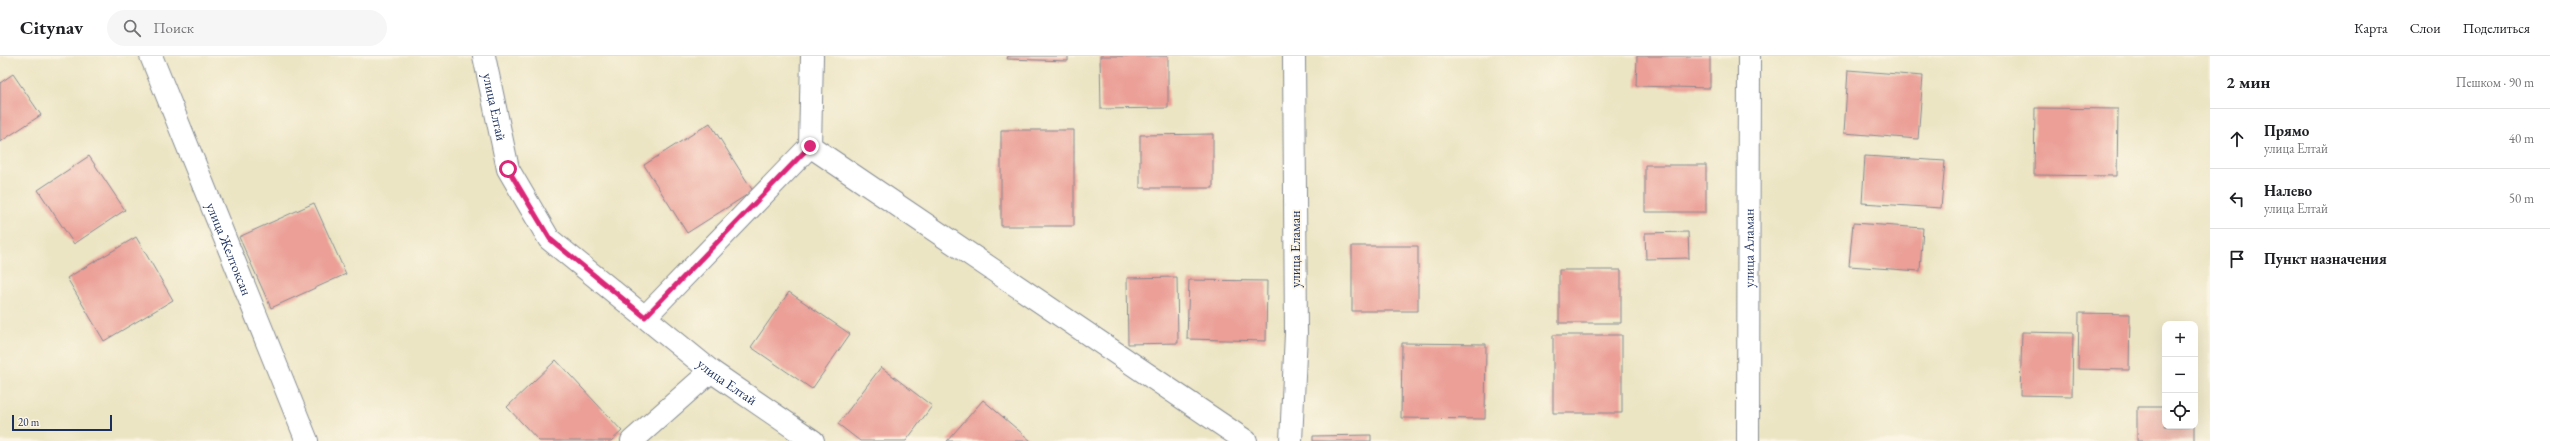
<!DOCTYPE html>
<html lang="ru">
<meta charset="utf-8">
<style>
body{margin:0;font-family:"EB Garamond",serif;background:#f6f6f6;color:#202124}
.controls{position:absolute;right:12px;bottom:12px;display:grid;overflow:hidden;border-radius:8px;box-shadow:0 4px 16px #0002}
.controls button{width:36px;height:36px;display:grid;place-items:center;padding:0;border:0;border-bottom:1px solid #e0e0e0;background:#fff;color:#202124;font:20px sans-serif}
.scale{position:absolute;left:12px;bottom:10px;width:100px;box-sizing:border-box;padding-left:4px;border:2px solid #1b2f5e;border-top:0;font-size:11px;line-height:14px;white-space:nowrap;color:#1b2f5e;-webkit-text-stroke:3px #fcf5e5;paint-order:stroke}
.stop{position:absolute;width:12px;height:12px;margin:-9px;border:3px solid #db2777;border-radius:50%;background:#fff}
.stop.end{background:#db2777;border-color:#fff;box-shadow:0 1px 4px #0008}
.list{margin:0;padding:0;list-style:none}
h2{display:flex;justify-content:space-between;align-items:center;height:52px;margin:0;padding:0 16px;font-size:17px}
h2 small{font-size:13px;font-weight:400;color:#757577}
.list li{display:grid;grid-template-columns:26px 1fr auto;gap:12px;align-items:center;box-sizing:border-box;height:60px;padding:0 16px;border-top:1px solid #e0e0e0}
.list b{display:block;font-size:15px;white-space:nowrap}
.list p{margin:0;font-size:13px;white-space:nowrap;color:#757577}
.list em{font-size:13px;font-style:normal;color:#757577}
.icon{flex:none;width:22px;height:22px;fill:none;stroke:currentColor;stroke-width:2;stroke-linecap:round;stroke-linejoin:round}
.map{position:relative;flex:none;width:2210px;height:385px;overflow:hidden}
header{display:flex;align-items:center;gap:24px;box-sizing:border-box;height:56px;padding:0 20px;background:#fff;border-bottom:1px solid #e0e0e0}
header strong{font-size:19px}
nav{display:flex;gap:22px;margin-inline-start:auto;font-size:14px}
.search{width:280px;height:36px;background:#f6f6f6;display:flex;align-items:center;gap:10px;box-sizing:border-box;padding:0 14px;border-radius:22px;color:#757577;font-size:15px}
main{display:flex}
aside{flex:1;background:#fff}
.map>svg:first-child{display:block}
.building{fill:#eb9f96}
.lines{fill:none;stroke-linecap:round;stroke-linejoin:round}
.minor-casing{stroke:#848a91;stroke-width:24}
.minor{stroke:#fff;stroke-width:22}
.route{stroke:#db2777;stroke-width:5}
.labels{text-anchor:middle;stroke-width:3.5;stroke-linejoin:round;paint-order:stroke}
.street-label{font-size:14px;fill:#1b2f5e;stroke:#fcf5e5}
</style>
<header>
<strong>Citynav</strong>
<div class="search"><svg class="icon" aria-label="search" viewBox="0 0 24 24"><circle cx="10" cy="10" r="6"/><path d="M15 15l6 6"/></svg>Поиск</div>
<nav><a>Карта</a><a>Слои</a><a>Поделиться</a></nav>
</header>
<main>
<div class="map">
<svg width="2210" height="385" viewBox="0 0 2210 385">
<rect width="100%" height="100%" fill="#fcf5e5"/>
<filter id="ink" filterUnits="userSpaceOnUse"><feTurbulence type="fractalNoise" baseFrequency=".025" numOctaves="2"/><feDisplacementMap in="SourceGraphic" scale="8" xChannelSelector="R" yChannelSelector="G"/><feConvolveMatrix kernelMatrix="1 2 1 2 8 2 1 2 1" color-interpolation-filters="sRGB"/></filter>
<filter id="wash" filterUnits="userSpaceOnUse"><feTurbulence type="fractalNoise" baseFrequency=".012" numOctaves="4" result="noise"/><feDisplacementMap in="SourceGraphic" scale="16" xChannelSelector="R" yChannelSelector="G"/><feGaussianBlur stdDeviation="0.9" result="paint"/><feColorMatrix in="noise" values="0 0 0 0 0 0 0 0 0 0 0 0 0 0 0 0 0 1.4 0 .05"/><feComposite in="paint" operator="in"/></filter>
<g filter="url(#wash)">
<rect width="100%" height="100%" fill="#ece5c4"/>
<g id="blocks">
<!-- building -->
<path class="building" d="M1008 0H1068V5L1007 3Z
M1100 0H1168V52L1101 53Z
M1637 0H1710V32L1636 30Z
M1848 14 1923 20 1918 83 1844 77Z
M13 18 41 59 0 86V27Z
M2035 52 2118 53 2117 120 2034 119Z
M710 67 753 135 687 177 644 109Z
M1001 74H1074V170H1001Z
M1213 78V132H1140V79Z
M89 100 125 154 74 188 38 134Z
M1865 100 1945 105 1941 152 1862 147Z
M1645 109H1706V156H1645Z
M314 147 346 218 271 252 239 181Z
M1853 167 1923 172 1920 215 1849 210Z
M1688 176 1689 202 1646 203 1645 177Z
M136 181 173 244 104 285 67 222Z
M1352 190H1418V255H1352Z
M1559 214H1621V267H1559Z
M1177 221 1178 287 1128 288 1127 222Z
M1189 224 1267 225 1266 285 1187 283Z
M789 236 850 278 812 333 751 291Z
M2079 257 2130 258 2129 314 2078 313Z
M2022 276 2073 277 2072 340 2020 339Z
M1553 279H1622V357H1553Z
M1402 287 1486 288 1485 363 1401 362Z
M556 304 622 375 611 385H539L507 351Z
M881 311 932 350 906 385H860L838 368Z
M983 344 1031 385H947Z
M2137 351H2165V370H2194V385H2137Z
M1371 379V385H1313V380Z"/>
</g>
</g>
<g filter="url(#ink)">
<use href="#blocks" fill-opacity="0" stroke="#848a91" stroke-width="1"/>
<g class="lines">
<defs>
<g id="minor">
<path id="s1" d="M151 0 307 385"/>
<path id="s2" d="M484 0 508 113 549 183 711 315 813 385"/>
<path d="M810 90 1246 385"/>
<path d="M645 261 810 90 812 0"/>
<path d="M632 385 711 315"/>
<path d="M1291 385 1296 277 1294 0"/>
<path id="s3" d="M1748 385 1749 0"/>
</g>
</defs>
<!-- minor casing -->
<use href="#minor" class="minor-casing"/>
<!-- minor -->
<use href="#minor" class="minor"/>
</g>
</g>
<g class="lines" filter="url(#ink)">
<!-- route -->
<path class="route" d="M508 113 550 183 645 261 810 90"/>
</g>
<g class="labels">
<!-- street labels -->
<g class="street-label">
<text dy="5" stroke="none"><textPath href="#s2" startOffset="52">улица Елтай</textPath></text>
<text dy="5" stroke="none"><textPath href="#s3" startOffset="193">улица Аламан</textPath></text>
<text dy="5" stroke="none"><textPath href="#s1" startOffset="208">улица Желтоксан</textPath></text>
<text transform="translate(1295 193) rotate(-90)" y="5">улица Еламан</text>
<text dy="5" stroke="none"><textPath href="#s2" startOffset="425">улица Елтай</textPath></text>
</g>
</g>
</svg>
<div class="controls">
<button>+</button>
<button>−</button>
<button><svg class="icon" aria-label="locate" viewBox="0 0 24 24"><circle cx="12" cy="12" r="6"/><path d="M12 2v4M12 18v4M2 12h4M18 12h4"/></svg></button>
</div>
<div class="scale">20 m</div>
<div class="stop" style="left:508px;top:113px"></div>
<div class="stop end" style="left:810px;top:90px"></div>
</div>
<aside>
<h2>2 мин<small>Пешком · 90 m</small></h2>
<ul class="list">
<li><svg class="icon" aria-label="ahead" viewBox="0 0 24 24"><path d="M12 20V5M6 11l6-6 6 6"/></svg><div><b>Прямо</b><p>улица Елтай</p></div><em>40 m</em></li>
<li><svg class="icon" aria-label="left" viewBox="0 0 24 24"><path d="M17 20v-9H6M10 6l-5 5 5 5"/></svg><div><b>Налево</b><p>улица Елтай</p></div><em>50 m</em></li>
<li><svg class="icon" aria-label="arrive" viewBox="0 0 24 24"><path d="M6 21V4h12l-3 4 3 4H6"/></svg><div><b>Пункт назначения</b></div></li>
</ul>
</aside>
</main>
